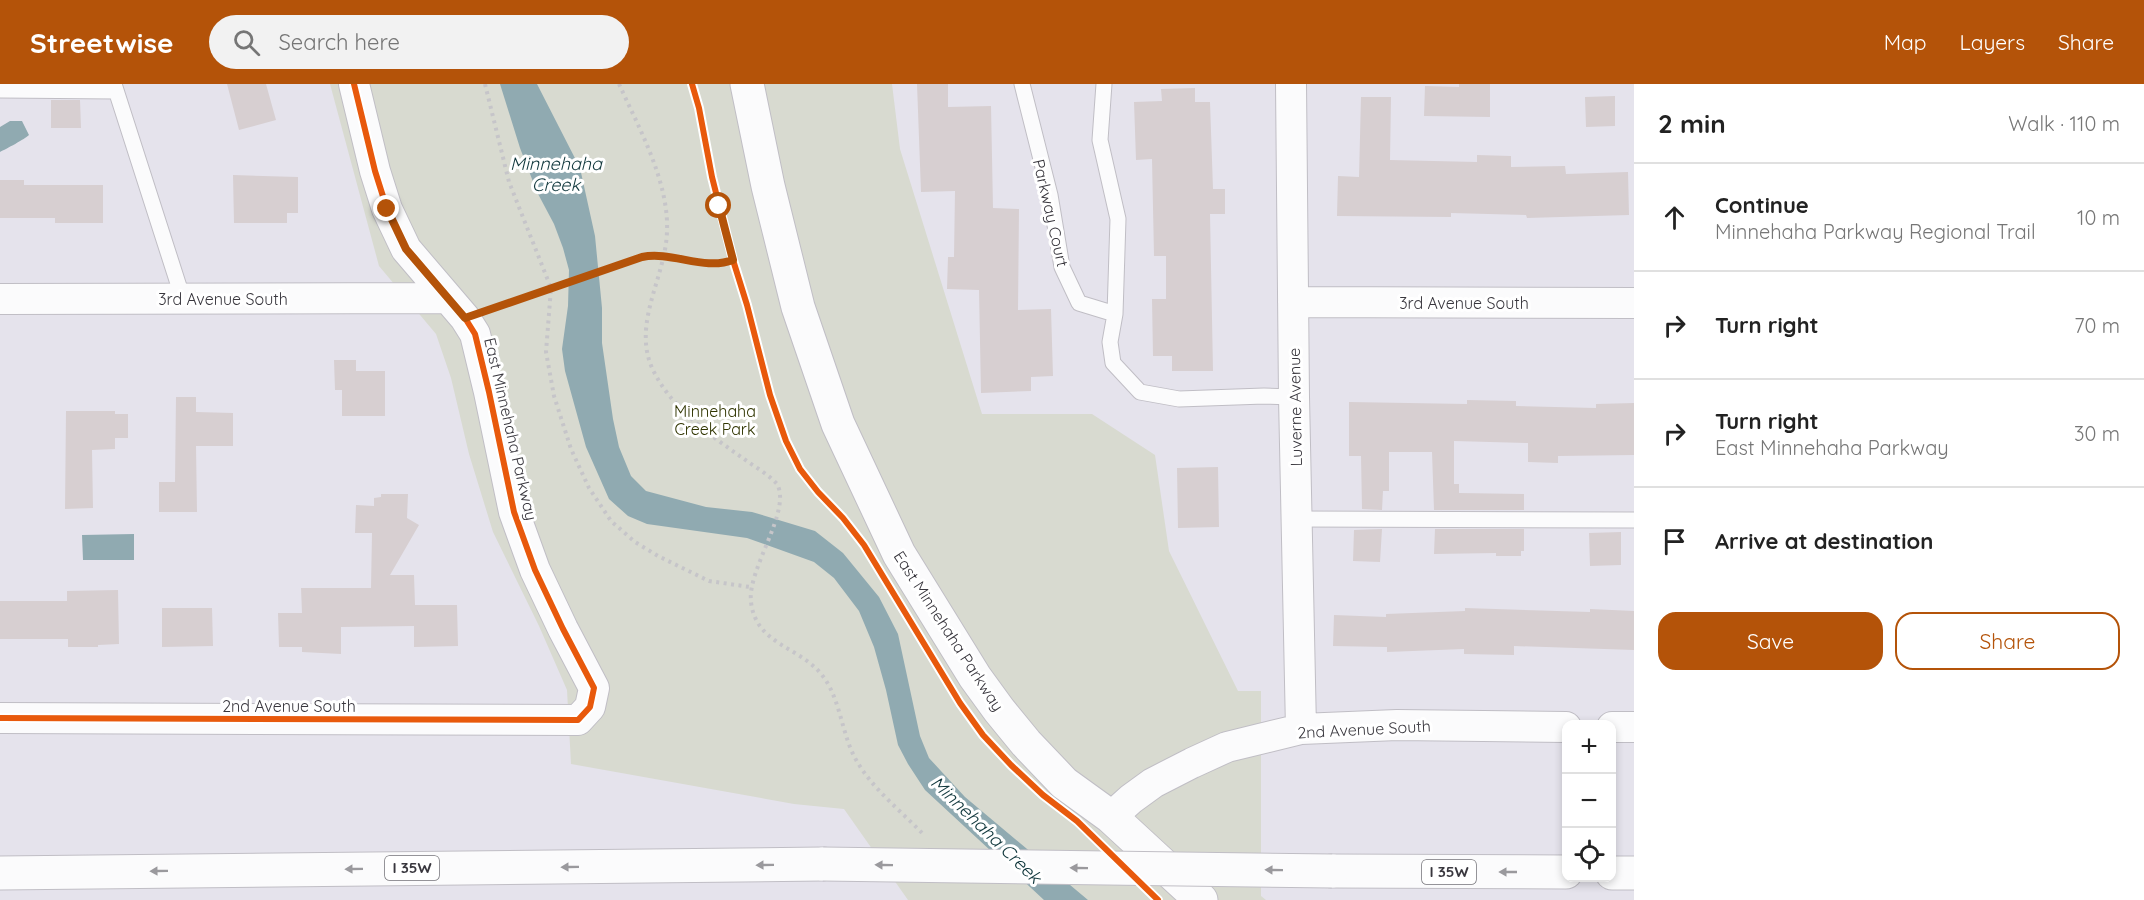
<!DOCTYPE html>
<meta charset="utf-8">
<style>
body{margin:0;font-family:Quicksand,sans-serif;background:#f2f2f2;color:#222}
.controls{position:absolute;right:18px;bottom:18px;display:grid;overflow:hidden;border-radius:12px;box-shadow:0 3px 9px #0003}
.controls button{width:54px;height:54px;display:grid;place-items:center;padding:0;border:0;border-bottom:2px solid #e0e0e0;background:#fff;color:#222;font:30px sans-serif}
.stop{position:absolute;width:18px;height:18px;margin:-14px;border:4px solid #b45309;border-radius:50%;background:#fff}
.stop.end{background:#b45309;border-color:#fff;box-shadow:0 2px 6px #0008}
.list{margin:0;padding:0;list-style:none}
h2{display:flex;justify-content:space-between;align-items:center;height:78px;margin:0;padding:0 24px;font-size:26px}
h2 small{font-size:20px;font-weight:400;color:#767676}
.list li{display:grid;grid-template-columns:39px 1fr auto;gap:18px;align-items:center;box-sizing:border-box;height:108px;padding:0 24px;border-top:2px solid #e0e0e0}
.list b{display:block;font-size:22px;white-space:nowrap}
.list p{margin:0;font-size:20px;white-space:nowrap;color:#767676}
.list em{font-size:20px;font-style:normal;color:#767676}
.actions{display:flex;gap:12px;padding:18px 24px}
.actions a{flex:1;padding:14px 0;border:2px solid #b45309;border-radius:18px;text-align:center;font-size:21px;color:#b45309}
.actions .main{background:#b45309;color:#fff}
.icon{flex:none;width:33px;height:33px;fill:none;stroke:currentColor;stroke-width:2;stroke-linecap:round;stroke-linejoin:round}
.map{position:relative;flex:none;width:1634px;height:816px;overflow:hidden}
header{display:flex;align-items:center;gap:36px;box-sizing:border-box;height:84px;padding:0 30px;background:#b45309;color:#fff}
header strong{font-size:28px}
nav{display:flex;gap:33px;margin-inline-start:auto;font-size:21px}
.search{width:420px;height:54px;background:#f2f2f2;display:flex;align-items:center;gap:15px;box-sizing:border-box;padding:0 21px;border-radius:33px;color:#767676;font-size:22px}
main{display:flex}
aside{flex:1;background:#fff}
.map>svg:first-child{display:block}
.green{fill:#d8dad0}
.water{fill:#90aab1}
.building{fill:#d7cfd1}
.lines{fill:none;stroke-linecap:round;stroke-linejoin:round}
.service-casing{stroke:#c0bec5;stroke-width:17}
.minor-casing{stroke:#c0bec5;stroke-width:32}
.tertiary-casing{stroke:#c0bec5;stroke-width:35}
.motorway-casing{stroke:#c0bec5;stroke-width:35}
.path{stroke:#c6c5c9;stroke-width:4;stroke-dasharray:3 4.5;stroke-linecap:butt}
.service{stroke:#fbfbfc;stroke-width:15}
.minor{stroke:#fbfbfc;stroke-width:30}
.tertiary{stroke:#fbfbfc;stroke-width:33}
.motorway{stroke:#fbfbfc;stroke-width:33}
.motorway-bridge-casing{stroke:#c0bec5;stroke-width:35;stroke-linecap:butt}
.motorway-bridge{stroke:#fbfbfc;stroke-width:33}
.cycleway-casing{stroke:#fff;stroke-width:10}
.cycleway{stroke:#e8590c;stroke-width:6}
.oneway{fill:#9a999d}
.route{stroke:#b45309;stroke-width:8}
.labels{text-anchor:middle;stroke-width:6;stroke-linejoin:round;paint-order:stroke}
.shield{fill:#fff;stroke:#747378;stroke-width:1.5}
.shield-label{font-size:15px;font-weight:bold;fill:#39373e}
.street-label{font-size:16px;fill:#39373e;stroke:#fff}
.park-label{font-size:16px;fill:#303500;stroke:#fff}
.water-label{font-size:18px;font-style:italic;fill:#10373c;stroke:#fff}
</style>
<header>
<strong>Streetwise</strong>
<div class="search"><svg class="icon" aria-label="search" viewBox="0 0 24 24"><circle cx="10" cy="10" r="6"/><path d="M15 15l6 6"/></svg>Search here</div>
<nav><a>Map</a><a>Layers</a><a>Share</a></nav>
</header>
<main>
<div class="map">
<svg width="1634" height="816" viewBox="0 0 1634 816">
<rect width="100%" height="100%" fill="#e5e3ec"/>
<!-- green -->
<path class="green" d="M330 0H892L900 65 982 330H1092L1155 371 1169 467 1238 607H1261V812L1266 816H908L844 725 794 720 571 680 567 606 539 542 493 448 469 370 451 294 436 250 379 182Z"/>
<!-- water -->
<path class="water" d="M500 0H537L580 84 595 152 602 224V259L613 335 619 363 631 392 646 407 706 423 752 428 815 447 843 469 879 513 898 550 920 652 929 674 965 713 1088 816H1044L925 706 908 680 898 661 886 606 874 563 859 527 834 494 814 478 747 454 647 440 628 432 609 415 586 363 565 287 562 265 568 222 569 186 563 164 554 140 537 108 520 64Z
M10 37H22L29 51C25 55 6 65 0 68V43Z
M134 450V476H83L82 451Z"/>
<!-- building -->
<path class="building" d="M227 0H266L276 36 239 46Z
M917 0H948V23L991 22 993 124 1019 125 1018 226 1051 225 1053 292 1031 293V307L981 309 979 206 947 205 948 173H954L955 107 921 108Z
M1459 0H1490V33L1424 32 1425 2 1459 3Z
M1195 4V18H1210L1213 105H1225V130H1210L1213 287H1172V272H1153L1152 215H1166V172H1154L1152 75 1136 76 1134 18 1162 17 1161 5Z
M1615 12V42L1586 43 1585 13Z
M1361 13H1391L1390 76 1477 78V71L1511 72V83L1565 82 1566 90 1628 88 1629 131 1527 134 1526 131 1451 129V133L1337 132 1338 92 1359 93Z
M51 16H80L81 44H51Z
M233 91 298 93V129H287V139H234Z
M0 96H24V101H103V139H55V134H0Z
M334 276H356V287H385V332H342V306H335Z
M176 313H196V328L233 329V362H196L197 428H159V398H175Z
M1467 316 1516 317V322L1596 324V320L1634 319V371L1558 372V379L1528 378V359L1454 357V400H1459V409L1524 410V426H1434L1432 368H1389V407H1383L1382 426 1362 425 1361 372H1349V318L1467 320Z
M66 327H115V330H128V354H115V365L92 366 93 424 65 425Z
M1218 383 1219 443 1178 444 1177 384Z
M381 410H408L407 434 419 441 390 491H414L415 521H457L458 562 414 563V542L341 543V570L302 568V563H279L278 529H302L301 504H371L372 449H355L356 421 374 422V414L381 413Z
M1382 445 1380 478 1353 477 1354 446Z
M1435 445H1524V467H1521V472H1496V469L1434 470Z
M1621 448V481L1590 482 1589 449Z
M118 506 119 560 98 561V563H68V555H0V517H67V507Z
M162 524H212L213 562 162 563Z
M1465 524 1590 528V525L1634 527V566L1514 562V571L1464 570V565L1387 568V563L1333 562 1334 531 1386 533V530L1465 527Z"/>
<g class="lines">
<defs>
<path id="service" d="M114 0 183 215
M1022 0 1050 111 1062 183 1079 219 1115 230
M1104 0 1100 56 1118 135 1115 230 1110 258 1113 279 1140 308 1179 315 1264 312 1294 313
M0 6 116 7
M1298 435 1634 436"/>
<path id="minor" d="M1291 0 1294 313 1301 645
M0 215 447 214
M1293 218 1634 219
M0 634 578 636 590 623 594 604 563 545 535 486 514 428 489 308 475 250 465 234 406 165 387 125 375 87 354 0
M1612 643H1634
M1111 733 1131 715 1153 699 1192 679 1227 663 1301 645 1397 641 1566 643"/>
<path id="tertiary" d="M747 0 768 102 798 223 838 340 899 470 975 593 999 626 1026 659 1064 699 1111 733 1201 816"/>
<path id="motorway" d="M1332 787 1566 788
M0 789 823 780
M1612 789H1634"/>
</defs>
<!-- service casing -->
<use href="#service" class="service-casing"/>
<!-- minor casing -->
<use href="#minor" class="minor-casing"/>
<!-- tertiary casing -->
<use href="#tertiary" class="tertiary-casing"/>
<!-- motorway casing -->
<use href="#motorway" class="motorway-casing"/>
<!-- path -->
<path class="path" d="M485 0 509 98 551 204 546 268 554 312 571 365 589 404 611 437 635 458 658 472 709 497 750 503
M619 0C639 44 669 98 667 147 666 193 631 240 653 286 672 325 710 351 744 375 755 383 768 390 777 400 792 427 747 485 751 518 756 561 799 562 822 591 840 614 841 646 854 672 870 703 899 725 923 750
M492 225 652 171 722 180 733 176"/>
<!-- service -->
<use href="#service" class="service"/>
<!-- minor -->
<use href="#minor" class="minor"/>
<!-- tertiary -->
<use href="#tertiary" class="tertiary"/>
<!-- motorway -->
<use href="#motorway" class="motorway"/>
<defs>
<path id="motorway-bridge" d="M823 780 1332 787"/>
</defs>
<!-- motorway-bridge casing -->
<use href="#motorway-bridge" class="motorway-bridge-casing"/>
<!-- motorway-bridge -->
<use href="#motorway-bridge" class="motorway-bridge"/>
<defs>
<path id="cycleway" d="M692 0 699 24 712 93 733 176 747 221 770 311 786 357 800 385 818 408 843 434 864 461 960 619 983 651 1011 681 1043 711 1077 737 1158 816
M0 634 578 636 590 623 594 604 563 545 535 486 514 428 489 308 475 250 465 234 406 165 387 125 375 87 354 0"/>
</defs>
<!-- cycleway casing -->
<use href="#cycleway" class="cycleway-casing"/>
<!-- cycleway -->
<use href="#cycleway" class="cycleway"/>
</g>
<!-- one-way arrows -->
<defs><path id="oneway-solid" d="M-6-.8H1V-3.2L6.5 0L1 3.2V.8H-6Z" transform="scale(1.5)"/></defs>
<g class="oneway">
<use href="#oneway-solid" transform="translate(765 781) rotate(179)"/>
<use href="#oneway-solid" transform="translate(884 781) rotate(-179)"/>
<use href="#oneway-solid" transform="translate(570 783) rotate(179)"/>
<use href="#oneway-solid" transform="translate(1079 784) rotate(-179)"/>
<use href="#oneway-solid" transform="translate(354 785) rotate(179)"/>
<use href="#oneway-solid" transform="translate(1274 786) rotate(-179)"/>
<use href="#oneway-solid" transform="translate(159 787) rotate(179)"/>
<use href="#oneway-solid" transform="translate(1508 788) rotate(-180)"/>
</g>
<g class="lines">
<!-- route -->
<path class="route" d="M387 125 406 165 465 234 642 173C672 167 704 187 733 176L719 122"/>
</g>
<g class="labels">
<!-- shield labels -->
<g class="shield">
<rect x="385" y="772" width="54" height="24" rx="4.5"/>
<rect x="1422" y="776" width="54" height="24" rx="4.5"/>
</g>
<g class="shield-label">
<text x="412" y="789">I 35W</text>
<text x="1449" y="793">I 35W</text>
</g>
<!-- street labels -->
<g class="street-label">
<text transform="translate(1051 129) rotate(77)" y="6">Parkway Court</text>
<text x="223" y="221">3rd Avenue South</text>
<text x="1464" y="225">3rd Avenue South</text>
<text transform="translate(1295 323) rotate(-91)" y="6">Luverne Avenue</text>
<text transform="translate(511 345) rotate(77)" y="6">East Minnehaha Parkway</text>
<text transform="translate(949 547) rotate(57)" y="6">East Minnehaha Parkway</text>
<text x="289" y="628">2nd Avenue South</text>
<text transform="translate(1364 645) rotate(-3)" y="6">2nd Avenue South</text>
</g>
<!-- park labels -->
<g class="park-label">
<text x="715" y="333">Minnehaha<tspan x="715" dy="18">Creek Park</tspan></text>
</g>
<!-- water labels -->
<g class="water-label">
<text x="556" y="86">Minnehaha<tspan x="556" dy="21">Creek</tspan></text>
<text transform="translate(986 746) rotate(44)" y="6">Minnehaha Creek</text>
</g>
</g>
</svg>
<div class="controls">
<button>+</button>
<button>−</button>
<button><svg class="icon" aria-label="locate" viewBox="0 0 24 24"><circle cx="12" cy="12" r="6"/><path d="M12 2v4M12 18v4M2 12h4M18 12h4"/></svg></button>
</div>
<div class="stop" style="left:719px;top:122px"></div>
<div class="stop end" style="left:387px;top:125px"></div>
</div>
<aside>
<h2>2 min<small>Walk · 110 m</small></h2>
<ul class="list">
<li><svg class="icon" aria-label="ahead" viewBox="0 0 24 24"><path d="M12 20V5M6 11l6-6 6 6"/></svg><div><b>Continue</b><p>Minnehaha Parkway Regional Trail</p></div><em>10 m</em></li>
<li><svg class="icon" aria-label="right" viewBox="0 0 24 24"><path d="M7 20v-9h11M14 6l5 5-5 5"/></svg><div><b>Turn right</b></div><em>70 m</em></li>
<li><svg class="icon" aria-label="right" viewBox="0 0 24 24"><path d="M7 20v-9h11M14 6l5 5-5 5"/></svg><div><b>Turn right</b><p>East Minnehaha Parkway</p></div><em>30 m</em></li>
<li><svg class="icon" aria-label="arrive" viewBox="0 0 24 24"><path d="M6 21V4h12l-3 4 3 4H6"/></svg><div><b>Arrive at destination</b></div></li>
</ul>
<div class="actions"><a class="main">Save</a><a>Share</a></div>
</aside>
</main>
